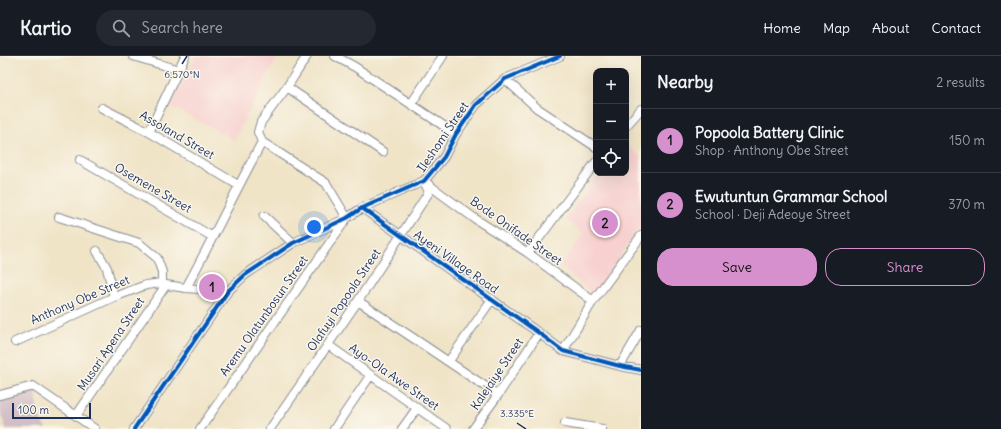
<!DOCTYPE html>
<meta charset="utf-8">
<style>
body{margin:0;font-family:Delius,sans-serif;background:#242831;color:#f1f3f6}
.controls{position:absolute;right:12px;top:12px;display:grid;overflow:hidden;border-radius:8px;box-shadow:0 4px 16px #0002}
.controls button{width:36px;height:36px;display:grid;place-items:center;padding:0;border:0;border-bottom:1px solid #363941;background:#171b24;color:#f1f3f6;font:20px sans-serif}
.scale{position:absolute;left:12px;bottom:10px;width:79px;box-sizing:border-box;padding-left:4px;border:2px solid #1b2f5e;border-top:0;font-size:11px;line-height:14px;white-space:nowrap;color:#1b2f5e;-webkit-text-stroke:3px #fbf7ec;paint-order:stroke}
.you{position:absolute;left:314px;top:171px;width:14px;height:14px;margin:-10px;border:3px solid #fff;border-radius:50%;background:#1a73e8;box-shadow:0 0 0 6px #1a73e833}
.badge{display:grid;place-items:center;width:26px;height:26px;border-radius:50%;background:#d690ce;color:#111;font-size:13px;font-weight:700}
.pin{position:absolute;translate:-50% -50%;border:2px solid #fff;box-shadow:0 1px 4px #0006}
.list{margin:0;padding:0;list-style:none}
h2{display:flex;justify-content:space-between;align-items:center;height:52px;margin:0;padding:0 16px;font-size:17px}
h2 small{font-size:13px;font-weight:400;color:#9ea1a6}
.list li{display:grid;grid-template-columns:26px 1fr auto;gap:12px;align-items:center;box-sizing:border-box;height:64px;padding:0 16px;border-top:1px solid #363941}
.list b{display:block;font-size:15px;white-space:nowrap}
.list p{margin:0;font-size:13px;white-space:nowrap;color:#9ea1a6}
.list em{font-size:13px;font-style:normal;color:#9ea1a6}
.actions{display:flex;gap:8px;padding:12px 16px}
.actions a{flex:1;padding:9px 0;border:1px solid #d690ce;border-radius:16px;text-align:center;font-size:14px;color:#d690ce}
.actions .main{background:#d690ce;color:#111}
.icon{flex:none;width:22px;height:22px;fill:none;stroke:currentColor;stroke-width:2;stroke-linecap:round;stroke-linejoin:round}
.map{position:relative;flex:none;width:641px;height:373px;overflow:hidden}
header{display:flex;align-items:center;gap:24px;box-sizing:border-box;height:56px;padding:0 20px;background:#171b24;border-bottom:1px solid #363941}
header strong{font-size:19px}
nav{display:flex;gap:22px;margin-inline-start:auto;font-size:14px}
.search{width:280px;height:36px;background:#242831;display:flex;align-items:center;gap:10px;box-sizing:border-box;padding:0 14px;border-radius:22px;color:#9ea1a6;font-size:15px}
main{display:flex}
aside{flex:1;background:#171b24}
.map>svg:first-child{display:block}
.built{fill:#f7d0cf}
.industrial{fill:#d2bec5}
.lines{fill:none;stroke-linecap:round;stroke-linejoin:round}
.minor-casing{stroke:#868a92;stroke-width:10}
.minor{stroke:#fff;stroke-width:8}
.cycleway-casing{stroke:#fbf7ec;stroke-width:6}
.cycleway{stroke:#0057b8;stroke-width:4}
.ticks{fill:none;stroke:#1b2f5e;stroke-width:1.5}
.labels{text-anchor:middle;stroke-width:3;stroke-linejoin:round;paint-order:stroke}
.street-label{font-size:12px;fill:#1b2f5e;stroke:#fbf7ec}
.ticks-label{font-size:10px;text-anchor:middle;fill:#1b2f5e;stroke:#fbf7ec;stroke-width:3;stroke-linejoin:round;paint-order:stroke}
</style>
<header>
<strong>Kartio</strong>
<div class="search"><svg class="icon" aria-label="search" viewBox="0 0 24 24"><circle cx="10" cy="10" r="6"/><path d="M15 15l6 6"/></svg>Search here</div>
<nav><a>Home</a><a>Map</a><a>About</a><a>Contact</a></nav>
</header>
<main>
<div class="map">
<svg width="641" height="373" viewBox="0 0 641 373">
<rect width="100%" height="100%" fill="#fbf7ec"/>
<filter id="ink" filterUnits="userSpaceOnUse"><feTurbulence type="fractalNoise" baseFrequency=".025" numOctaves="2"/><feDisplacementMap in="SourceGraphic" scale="8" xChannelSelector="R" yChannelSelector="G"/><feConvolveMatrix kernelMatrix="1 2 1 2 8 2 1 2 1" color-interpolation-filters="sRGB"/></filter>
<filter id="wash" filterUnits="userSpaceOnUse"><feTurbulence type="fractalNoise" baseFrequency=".012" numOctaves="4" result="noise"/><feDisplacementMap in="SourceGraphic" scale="16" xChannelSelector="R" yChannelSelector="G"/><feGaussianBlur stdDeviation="0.9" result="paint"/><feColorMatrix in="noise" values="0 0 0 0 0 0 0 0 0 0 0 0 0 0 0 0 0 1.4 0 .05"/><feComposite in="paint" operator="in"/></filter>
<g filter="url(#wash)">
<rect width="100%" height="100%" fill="#f0e4c7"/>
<!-- built -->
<path class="built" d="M196 0H278L234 84 170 50Z
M626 89 641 101V170L594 239 560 210 584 178 565 163 600 117H626Z"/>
<!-- industrial -->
<path class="industrial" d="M36 327 38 360 46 373H6L0 355V340Z"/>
</g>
<g filter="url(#ink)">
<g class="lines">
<defs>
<path id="minor" d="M133 0 179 14
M335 0 355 11 456 78
M505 23 537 52 596 91
M287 31 383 96
M411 48 443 0
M102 52 149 76 238 129
M626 70 641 53
M149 76 185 0
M80 104 213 181
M425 126 474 162 528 197 593 245
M362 152 539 277 563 295 620 310 641 314
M264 160 293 187
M59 161 139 187 157 202 162 216V227
M97 195 107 212 114 241
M528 197 596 106
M186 232C212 184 236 134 262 86L258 76 261 66 287 31 307 0
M358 245 498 339
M15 286 114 241 146 229 162 227 166 229 186 232 228 235
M328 289 447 373
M563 295 593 245 641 180
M449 305 492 243
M620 310 641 274
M0 339 33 330 95 373
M76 360 166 229
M565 367 602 373
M134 373 228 235 245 219 293 187 347 162 362 152 424 125 444 101 456 78 476 49 505 23 560 0
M200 373 347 162 326 127 262 86
M270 373 358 245 429 136 424 125
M334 373 370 320
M402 373 417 352
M473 373 498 339 539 277"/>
</defs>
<!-- minor casing -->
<use href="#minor" class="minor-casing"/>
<!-- minor -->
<use href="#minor" class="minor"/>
<defs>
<path id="cycleway" d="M362 152 539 277 563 295 620 310 641 314
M134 373 228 235 245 219 293 187 347 162 362 152 424 125 444 101 456 78 476 49 505 23 560 0"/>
</defs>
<!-- cycleway casing -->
<use href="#cycleway" class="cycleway-casing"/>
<!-- cycleway -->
<use href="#cycleway" class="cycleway"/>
</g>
</g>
<!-- ticks -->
<path class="ticks" d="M182 8 187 0M517 367 526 373"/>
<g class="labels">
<!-- street labels -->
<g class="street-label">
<text transform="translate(177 79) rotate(30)" y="4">Assoland Street</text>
<text transform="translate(443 81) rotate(-56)" y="4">Ileshomi Street</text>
<text transform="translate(153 132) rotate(30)" y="4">Osemene Street</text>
<text transform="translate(516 175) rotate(35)" y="4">Bode Onifade Street</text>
<text transform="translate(456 206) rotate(35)" y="4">Ayeni Village Road</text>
<text transform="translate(80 244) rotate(-23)" y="4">Anthony Obe Street</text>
<text transform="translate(344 244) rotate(-56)" y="4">Olafuyi Popoola Street</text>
<text transform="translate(264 260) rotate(-55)" y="4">Aremu Olatunbosun Street</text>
<text transform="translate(111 288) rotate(-56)" y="4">Musari Apena Street</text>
<text transform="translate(497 318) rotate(-56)" y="4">Kalejaiye Street</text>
<text transform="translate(394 321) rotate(35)" y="4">Ayo-Ola Awe Street</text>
</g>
</g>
<g class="ticks-label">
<text x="182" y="22">6.570°N</text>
<text x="517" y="361">3.335°E</text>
</g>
</svg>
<div class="controls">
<button>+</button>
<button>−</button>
<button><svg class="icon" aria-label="locate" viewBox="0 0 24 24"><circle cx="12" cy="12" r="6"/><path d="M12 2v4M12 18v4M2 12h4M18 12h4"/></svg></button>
</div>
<div class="scale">100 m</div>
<div class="you"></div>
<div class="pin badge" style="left:212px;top:231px">1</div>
<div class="pin badge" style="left:605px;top:167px">2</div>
</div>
<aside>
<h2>Nearby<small>2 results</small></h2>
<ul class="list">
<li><span class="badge">1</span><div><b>Popoola Battery Clinic</b><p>Shop · Anthony Obe Street</p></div><em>150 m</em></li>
<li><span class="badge">2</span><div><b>Ewutuntun Grammar School</b><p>School · Deji Adeoye Street</p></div><em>370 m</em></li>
</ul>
<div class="actions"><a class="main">Save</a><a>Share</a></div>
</aside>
</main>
